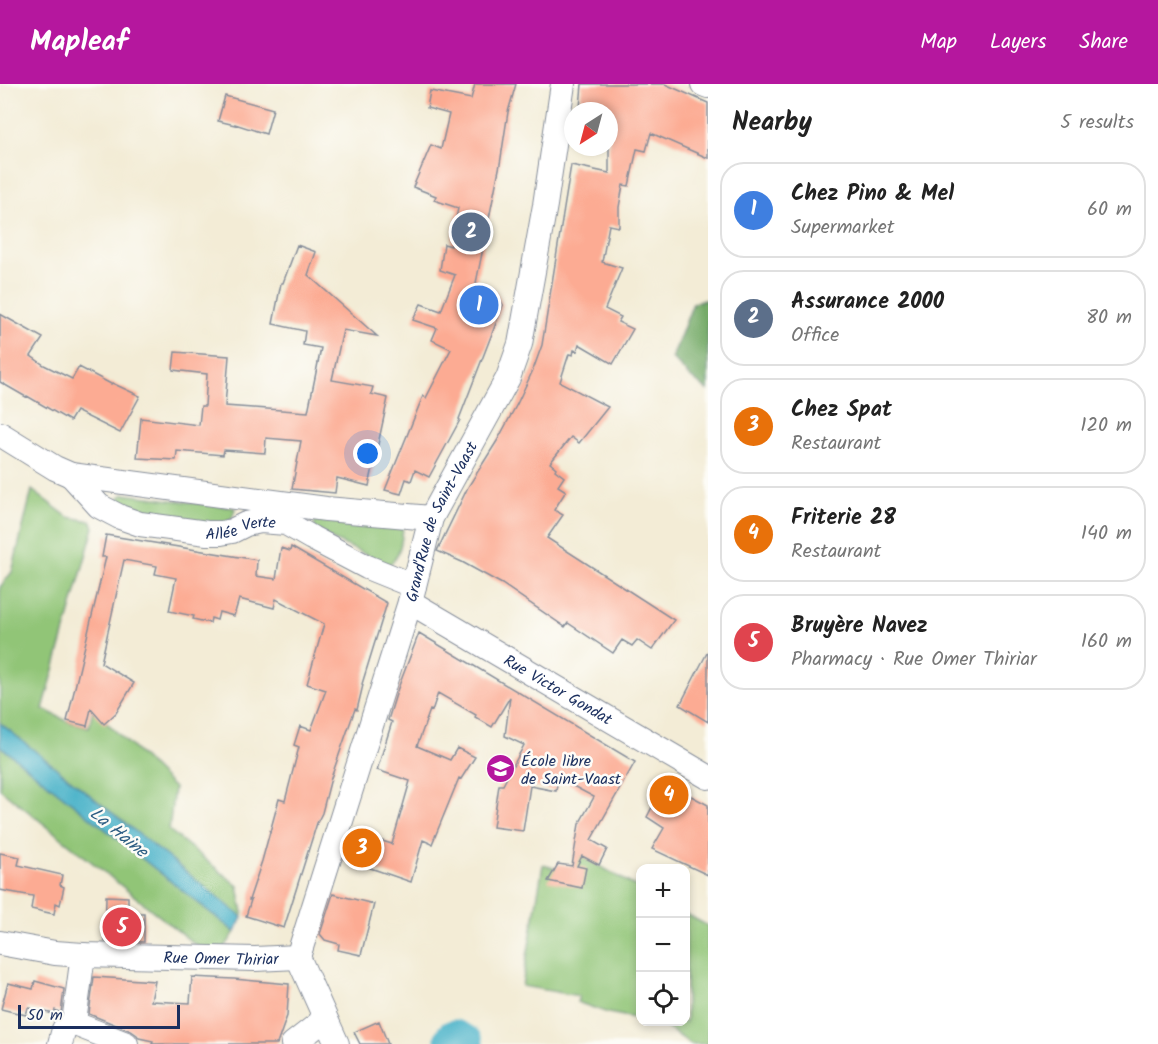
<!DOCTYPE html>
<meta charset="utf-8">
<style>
body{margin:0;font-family:Kalam,sans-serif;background:#f6f6f6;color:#222}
.controls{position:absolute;right:18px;bottom:18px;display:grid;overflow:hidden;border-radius:12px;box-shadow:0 3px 9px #0003}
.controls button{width:54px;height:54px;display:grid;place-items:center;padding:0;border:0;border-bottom:2px solid #e0e0e0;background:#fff;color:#222;font:30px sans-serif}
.compass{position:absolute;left:564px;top:18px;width:54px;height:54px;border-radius:50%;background:#fff;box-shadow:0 3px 9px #0003;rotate:216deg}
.scale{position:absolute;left:18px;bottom:15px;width:162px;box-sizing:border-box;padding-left:6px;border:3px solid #1b2f5e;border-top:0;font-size:16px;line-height:21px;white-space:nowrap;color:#1b2f5e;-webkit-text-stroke:4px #fdfcf7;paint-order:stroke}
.you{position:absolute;left:368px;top:370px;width:21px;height:21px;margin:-15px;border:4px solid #fff;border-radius:50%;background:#1a73e8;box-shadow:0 0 0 9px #1a73e833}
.badge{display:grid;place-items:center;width:39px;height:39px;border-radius:50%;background:#b5179e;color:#fff;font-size:20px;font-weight:700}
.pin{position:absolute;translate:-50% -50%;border:3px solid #fff;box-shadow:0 2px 6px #0006}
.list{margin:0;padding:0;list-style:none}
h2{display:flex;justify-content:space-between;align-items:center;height:78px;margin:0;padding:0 24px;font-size:26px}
h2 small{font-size:20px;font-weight:400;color:#767676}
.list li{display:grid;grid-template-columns:39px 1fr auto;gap:18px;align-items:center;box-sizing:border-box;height:96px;margin:0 12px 12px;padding:0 12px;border:2px solid #e0e0e0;border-radius:24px}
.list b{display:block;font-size:22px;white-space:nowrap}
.list p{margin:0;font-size:20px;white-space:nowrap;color:#767676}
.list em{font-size:20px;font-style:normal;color:#767676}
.icon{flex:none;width:33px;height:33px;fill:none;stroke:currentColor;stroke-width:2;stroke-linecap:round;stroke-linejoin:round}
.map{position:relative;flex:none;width:708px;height:960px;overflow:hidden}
header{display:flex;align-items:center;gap:36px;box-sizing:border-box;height:84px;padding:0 30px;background:#b5179e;color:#fff}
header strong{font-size:28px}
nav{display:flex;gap:33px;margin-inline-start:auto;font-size:21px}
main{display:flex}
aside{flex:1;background:#fff}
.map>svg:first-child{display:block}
.green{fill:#91c577;stroke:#567a6a;stroke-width:1.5}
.forest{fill:#74aa68;stroke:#486c63;stroke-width:1.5}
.water{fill:#4bb3c9;stroke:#337194;stroke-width:1.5}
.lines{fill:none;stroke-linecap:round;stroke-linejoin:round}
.river{stroke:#4bb3c9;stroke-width:39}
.building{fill:#fcab93}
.minor-casing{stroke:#878e9a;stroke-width:26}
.minor{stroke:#fff;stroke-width:24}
.labels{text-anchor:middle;stroke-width:5;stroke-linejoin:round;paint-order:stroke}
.street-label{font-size:16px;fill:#1b2f5e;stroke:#fdfcf7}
.poi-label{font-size:16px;fill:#1b2f5e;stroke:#fdfcf7;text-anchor:start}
.water-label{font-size:18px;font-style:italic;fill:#2c5d83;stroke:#fdfcf7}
</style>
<header>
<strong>Mapleaf</strong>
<nav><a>Map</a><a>Layers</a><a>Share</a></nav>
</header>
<main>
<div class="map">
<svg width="708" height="960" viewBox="0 0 708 960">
<rect width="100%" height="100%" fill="#fdfcf7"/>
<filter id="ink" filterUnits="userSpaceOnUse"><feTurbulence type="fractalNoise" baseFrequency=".0167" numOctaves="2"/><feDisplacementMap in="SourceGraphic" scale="12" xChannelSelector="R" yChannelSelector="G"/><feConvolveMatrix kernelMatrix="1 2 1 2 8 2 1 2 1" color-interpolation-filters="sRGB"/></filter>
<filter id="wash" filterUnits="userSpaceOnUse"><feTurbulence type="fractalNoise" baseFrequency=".008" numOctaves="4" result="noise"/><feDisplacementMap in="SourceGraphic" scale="24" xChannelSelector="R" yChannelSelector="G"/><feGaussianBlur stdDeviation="1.35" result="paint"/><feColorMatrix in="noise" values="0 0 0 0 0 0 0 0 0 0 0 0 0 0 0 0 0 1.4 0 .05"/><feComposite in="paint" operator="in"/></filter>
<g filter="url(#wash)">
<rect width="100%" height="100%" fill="#f3ecd6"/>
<!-- green -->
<path class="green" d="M32 406 68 433 91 437 94 443 43 625 69 638 89 643 93 625 174 704 169 746 238 802 243 829 242 833 0 639V503L12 488Z
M124 410 235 424C233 436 229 438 219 442L133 428 120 418 119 413Z
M319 433 403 443C402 456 400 473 389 481L316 448 314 439Z
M0 662 235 848 218 874H212L0 705Z
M575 768 640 805V935L608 929 577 918 579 912 522 902 543 781 571 789Z
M686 830 708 842V960H691L658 938H655H686Z"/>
<!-- forest -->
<path class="forest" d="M708 215V307L688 291 672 274 693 219Z"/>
<!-- water -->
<path class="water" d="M0 639 242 833 235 848 0 662Z"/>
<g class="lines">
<!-- river -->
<path class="river" d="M454 955 464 960"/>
</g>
<g id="blocks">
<!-- building -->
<path class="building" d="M475 0H516L508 28 500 80 476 199 495 206 503 221 459 335 460 336 429 393 415 386 411 397 406 395 401 410 385 406 423 312 426 314 451 265 432 256 437 244 413 236 421 220 441 227 455 191 440 186 444 160 451 162 458 124 434 116 436 112 413 103 431 61 441 65 449 30 427 24 430 7 471 15Z
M582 0H665L708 19V74L651 49 646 67 637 65 629 102 623 101 619 123V143L609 141 602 178 622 184 605 225 621 233 618 238 633 245 613 280 579 260 577 267 574 266 573 271 569 270 560 298 608 323 579 359 571 353 550 379 556 384 555 386 564 393 558 402 566 407 554 426 563 431 547 454 674 536 652 566 637 556 632 562 622 556 613 569 568 539 565 543 502 500 462 478 437 467 468 403 497 357 517 320 533 286 542 261 571 81 609 89V27H588V24H580Z
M225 12 273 25 266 50 235 40V41L218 37Z
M297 161 316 168 308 191 377 252 343 246 332 296 373 303 371 310 388 314 369 402 337 394 335 409 292 405 301 357 266 354 265 369 224 366 223 371 177 367 176 376 137 374 141 334 199 341 201 322H205L207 290 173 286 175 268 229 272 225 322 308 328 321 264 303 261 305 247 273 240 281 199H283Z
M0 230 43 254 31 272 44 281 72 295 79 283 111 300 112 299 140 312 120 349 76 327 70 337 27 312 26 313 0 298Z
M106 451 257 476 256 492 276 495 281 464 290 467 291 463 387 519 362 600 363 601 357 626 355 625 331 694 322 729 317 739 284 844 246 832 251 816H249L262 777 279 715 285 717 299 663 294 661 300 642 311 646 326 606 307 600 324 540 276 515 274 524 239 515 234 532 219 528 217 536 211 534 210 539 193 535 194 532 169 527 176 494 155 490 157 482 124 476 101 579 134 599 116 629 104 640 91 625 87 642 67 637 106 473H102Z
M419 549 635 678 591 756 607 765 599 781 582 772 577 782 586 784 582 804 548 797 558 780 572 782 579 740 594 713 558 694 556 707 530 702 523 747 493 743 499 701H503L524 661 505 652 510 613 492 643 475 633 476 631 438 609 432 627 430 626 417 662 450 676 457 664 475 673 461 695 459 694 432 760 423 756 411 798 344 775 353 748 392 760 410 697 377 686 392 638 388 636 397 607Z
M708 567V638L680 621Z
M665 698 708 721V791L652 765 664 744 647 733Z
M0 769 20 773 18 781 62 791 60 801 64 803 60 821 56 819 54 830 31 825 33 812 0 806Z
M333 810 374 820 361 871 338 866 339 860 325 856 320 850Z
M106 812 128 813V829H144V858L105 857Z
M94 893 155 897 151 917 190 919 192 893 234 895 289 900 287 932 277 960H152L153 957 139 954 137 951 131 947 89 930Z
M35 897 64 905 61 929 55 926 54 930 28 924 26 931 1 925 8 899 33 905Z
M379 937 388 960H360L354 948Z"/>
</g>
</g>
<g filter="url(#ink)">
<use href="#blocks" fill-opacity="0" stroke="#878e9a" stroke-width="1.5"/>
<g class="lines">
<defs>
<g id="minor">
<path d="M703 0 708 2"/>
<path d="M0 350 55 384 71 391 326 425 431 434"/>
<path id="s1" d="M71 391 99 422 120 433 140 440 207 449H221L232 447 246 440 261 437 286 439 312 454 367 483 414 502"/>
<path id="s2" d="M410 518 708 693"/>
<path id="s3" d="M0 859 55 869 83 871 255 875 298 873"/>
<path d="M83 871 74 938 75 940 126 960"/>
<path id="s4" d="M298 873 410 518 431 434 508 294 520 260 545 121 563 0"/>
<path d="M298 873 337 960"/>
<path d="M60 960 64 945 74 938"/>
<path d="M293 960 325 935"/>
</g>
</defs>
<!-- minor casing -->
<use href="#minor" class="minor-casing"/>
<!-- minor -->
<use href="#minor" class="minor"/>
</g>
</g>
<!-- icons -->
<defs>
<symbol id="school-disc" viewBox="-11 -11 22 22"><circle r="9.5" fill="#b5179e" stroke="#fdfcf7"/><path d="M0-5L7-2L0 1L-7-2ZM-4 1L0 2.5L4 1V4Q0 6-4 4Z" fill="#fff"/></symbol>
</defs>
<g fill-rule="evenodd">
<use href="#school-disc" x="484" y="668" width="33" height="33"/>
</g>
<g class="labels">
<!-- street labels -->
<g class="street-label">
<text dy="6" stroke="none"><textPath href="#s4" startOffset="459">Grand'Rue de Saint-Vaast</textPath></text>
<text dy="6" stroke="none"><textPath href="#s1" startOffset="189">Allée Verte</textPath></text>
<text dy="6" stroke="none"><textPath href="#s2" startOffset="172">Rue Victor Gondat</textPath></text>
<text dy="6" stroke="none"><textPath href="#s3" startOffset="222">Rue Omer Thiriar</textPath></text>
</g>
<!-- poi labels -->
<g class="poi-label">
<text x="521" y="682">École libre<tspan x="521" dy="18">de Saint-Vaast</tspan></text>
</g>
<!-- water labels -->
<g class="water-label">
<text transform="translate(119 748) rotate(39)" y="6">La Haine</text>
</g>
</g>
</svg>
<div class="controls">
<button>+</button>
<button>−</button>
<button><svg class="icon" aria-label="locate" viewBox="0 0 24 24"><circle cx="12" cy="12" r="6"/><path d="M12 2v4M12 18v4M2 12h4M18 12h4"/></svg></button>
</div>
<svg class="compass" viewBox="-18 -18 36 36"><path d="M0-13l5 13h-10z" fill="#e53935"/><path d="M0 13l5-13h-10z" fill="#767676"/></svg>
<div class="scale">50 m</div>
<div class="you"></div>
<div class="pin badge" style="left:479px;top:221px;background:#3f7fe0">1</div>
<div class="pin badge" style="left:471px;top:148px;background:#5c6f8a">2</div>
<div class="pin badge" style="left:362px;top:764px;background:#e8710a">3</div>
<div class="pin badge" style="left:669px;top:711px;background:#e8710a">4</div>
<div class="pin badge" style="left:122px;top:843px;background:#e0444e">5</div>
</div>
<aside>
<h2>Nearby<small>5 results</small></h2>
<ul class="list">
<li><span class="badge" style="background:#3f7fe0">1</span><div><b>Chez Pino &amp; Mel</b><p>Supermarket</p></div><em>60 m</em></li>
<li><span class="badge" style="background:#5c6f8a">2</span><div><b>Assurance 2000</b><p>Office</p></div><em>80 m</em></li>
<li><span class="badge" style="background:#e8710a">3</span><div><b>Chez Spat</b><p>Restaurant</p></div><em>120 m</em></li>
<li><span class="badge" style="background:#e8710a">4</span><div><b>Friterie 28</b><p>Restaurant</p></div><em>140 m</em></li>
<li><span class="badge" style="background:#e0444e">5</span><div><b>Bruyère Navez</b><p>Pharmacy · Rue Omer Thiriar</p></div><em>160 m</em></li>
</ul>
</aside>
</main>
